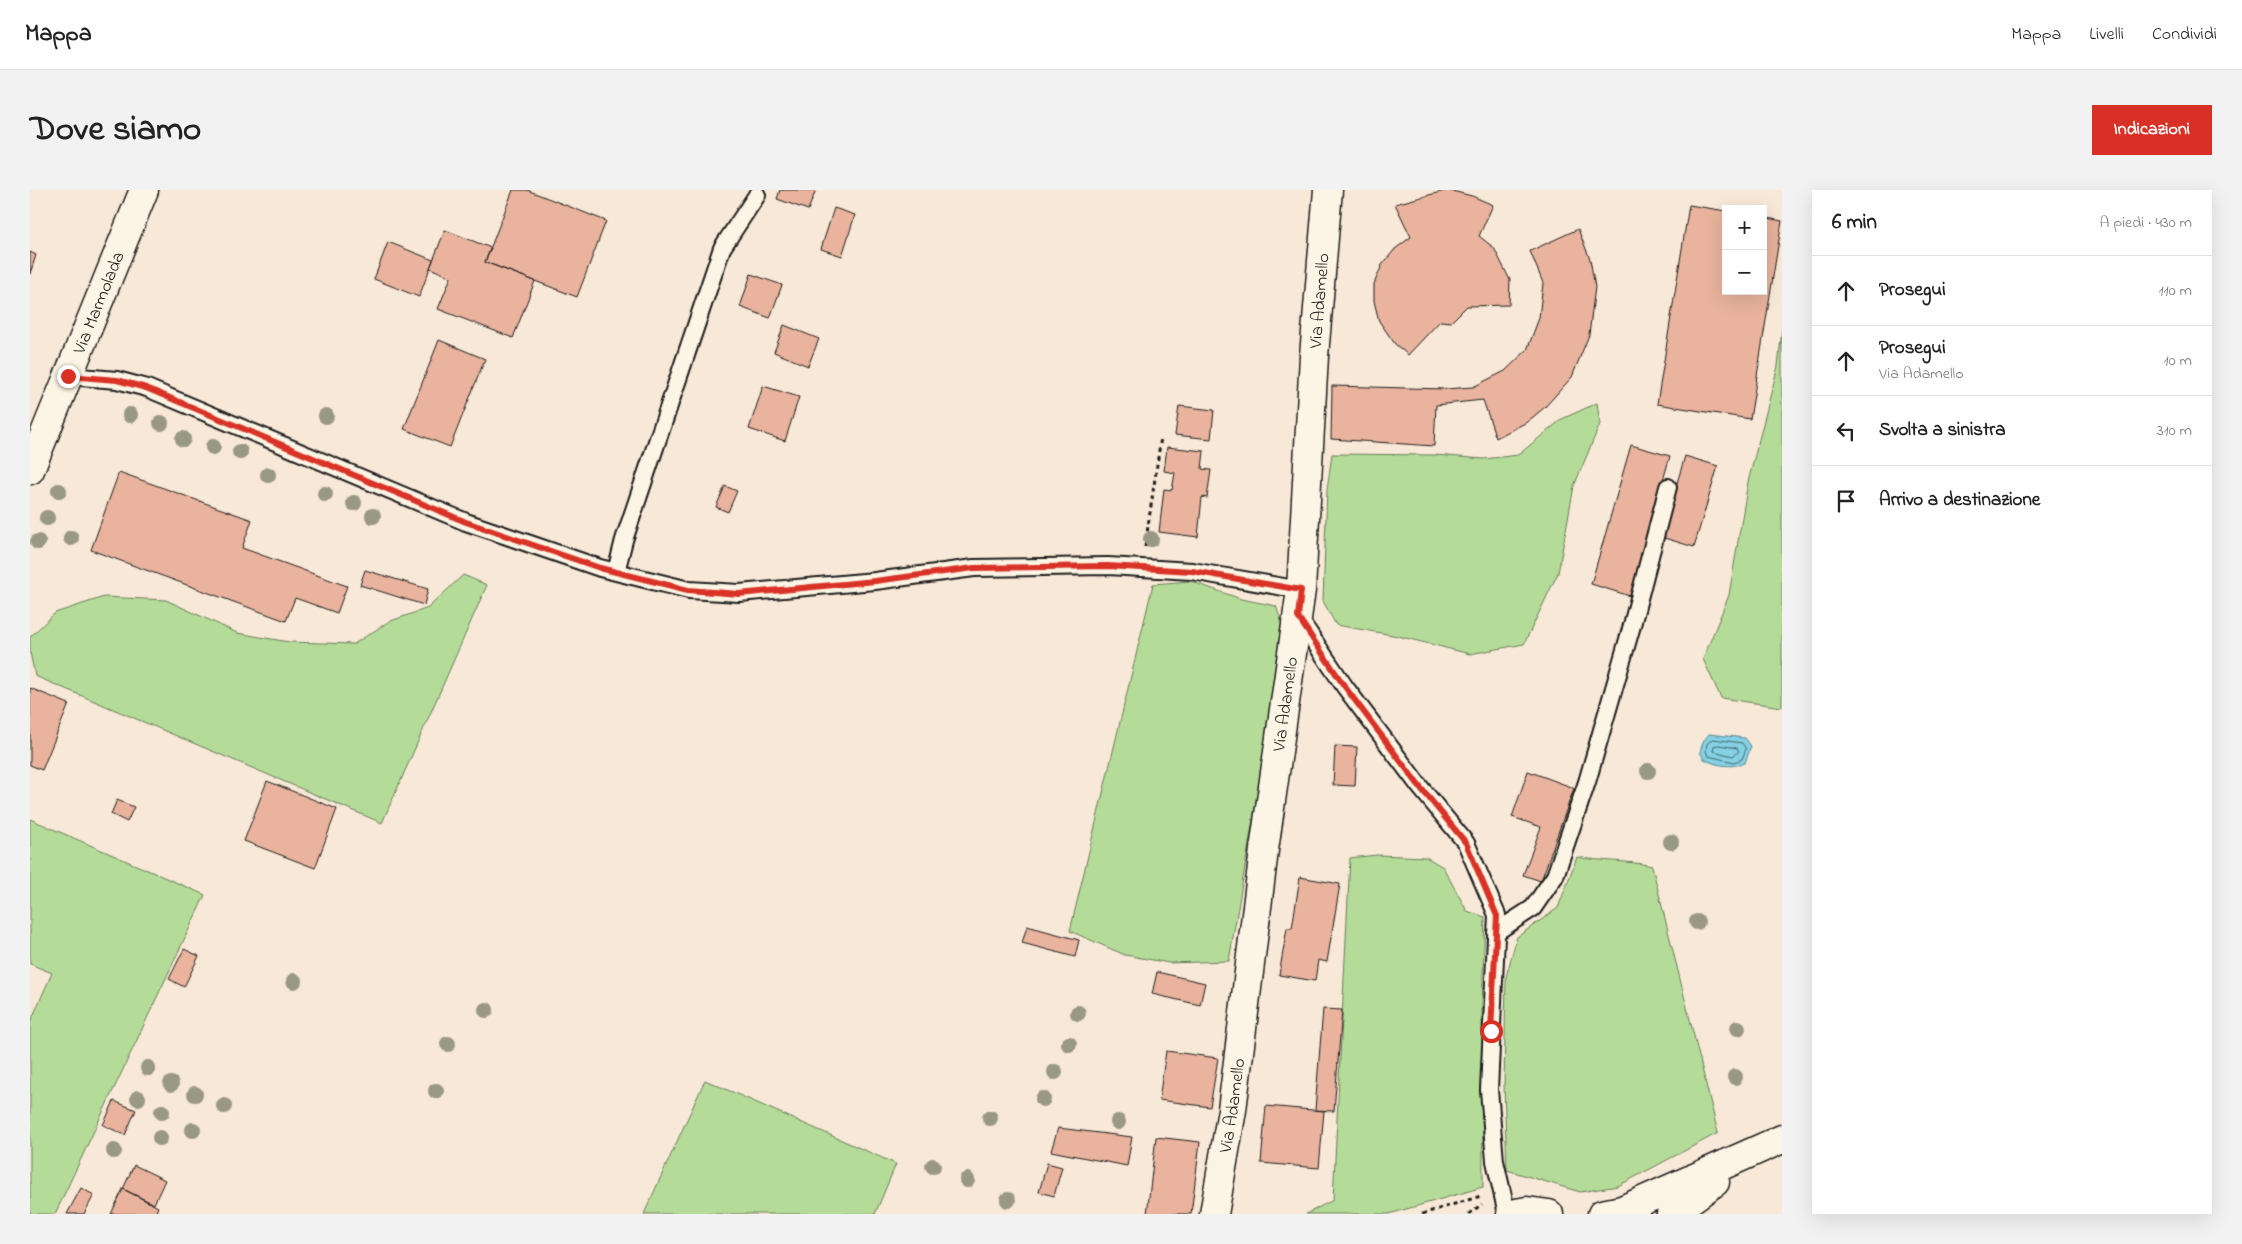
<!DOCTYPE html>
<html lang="it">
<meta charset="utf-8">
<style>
body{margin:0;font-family:"Indie Flower",sans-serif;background:#f2f2f2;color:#222}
.controls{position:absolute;right:15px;top:15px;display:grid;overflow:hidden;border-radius:0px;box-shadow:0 5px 20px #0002}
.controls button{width:45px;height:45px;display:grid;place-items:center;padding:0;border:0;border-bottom:1px solid #e0e0e0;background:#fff;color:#222;font:25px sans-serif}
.stop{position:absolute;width:15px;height:15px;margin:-11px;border:4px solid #d93025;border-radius:50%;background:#fff}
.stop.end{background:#d93025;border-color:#fff;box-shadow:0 1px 5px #0008}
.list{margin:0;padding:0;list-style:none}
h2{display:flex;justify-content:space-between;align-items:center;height:65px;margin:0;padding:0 20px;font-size:21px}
h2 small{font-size:16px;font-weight:400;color:#767676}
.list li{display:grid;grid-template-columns:32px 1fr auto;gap:15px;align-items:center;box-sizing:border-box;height:70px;padding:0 20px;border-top:1px solid #e0e0e0}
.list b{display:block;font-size:19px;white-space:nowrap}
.list p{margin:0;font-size:16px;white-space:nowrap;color:#767676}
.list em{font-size:16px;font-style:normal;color:#767676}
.icon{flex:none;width:28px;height:28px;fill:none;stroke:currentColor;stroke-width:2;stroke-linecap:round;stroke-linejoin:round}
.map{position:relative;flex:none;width:1752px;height:1024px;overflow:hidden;border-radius:0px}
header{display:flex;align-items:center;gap:30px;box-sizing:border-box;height:70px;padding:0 25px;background:#fff;border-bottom:1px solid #e0e0e0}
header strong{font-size:24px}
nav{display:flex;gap:28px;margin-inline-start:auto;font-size:18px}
.intro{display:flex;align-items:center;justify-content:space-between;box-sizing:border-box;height:120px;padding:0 30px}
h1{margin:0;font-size:35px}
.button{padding:12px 22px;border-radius:0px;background:#d93025;color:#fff;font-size:18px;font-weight:700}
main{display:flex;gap:30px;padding:0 30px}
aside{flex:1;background:#fff;border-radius:0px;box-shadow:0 5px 20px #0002}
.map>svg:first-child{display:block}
.green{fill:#b4dc98;stroke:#687c5a}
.water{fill:#84d1e4;stroke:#5a8994}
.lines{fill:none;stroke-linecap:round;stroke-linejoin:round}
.shore{stroke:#46646c;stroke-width:1}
.building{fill:#e9b39d;stroke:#1c1c1c}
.lane-casing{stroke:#1c1c1c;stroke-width:20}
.street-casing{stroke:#1c1c1c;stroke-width:31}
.secondary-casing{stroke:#1c1c1c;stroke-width:31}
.path{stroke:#1c1c1c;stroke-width:3;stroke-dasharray:4 4;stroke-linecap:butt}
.lane{stroke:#fcf5e5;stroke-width:16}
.street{stroke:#fcf5e5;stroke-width:28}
.secondary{stroke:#fcf5e5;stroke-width:28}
.tree{fill:#989884}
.route{stroke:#d93025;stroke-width:6}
.labels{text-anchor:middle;stroke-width:4;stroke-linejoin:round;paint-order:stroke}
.street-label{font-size:18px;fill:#1c1c1c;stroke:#fcf5e5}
</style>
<header>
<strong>Mappa</strong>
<nav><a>Mappa</a><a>Livelli</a><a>Condividi</a></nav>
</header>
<div class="intro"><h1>Dove siamo</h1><a class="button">Indicazioni</a></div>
<main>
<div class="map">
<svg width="1752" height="1024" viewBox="0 0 1752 1024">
<rect width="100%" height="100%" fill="#f8e8d7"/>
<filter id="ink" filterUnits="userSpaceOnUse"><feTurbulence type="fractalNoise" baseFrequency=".02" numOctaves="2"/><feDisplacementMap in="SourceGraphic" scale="10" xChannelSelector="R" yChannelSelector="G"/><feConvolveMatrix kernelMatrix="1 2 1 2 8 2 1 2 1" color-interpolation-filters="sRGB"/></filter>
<g filter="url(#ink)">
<!-- green -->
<path class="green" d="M1752 139V517L1691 508 1673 469 1699 405 1718 292 1748 176Z
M1567 213 1570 234 1544 296 1528 383 1494 454 1440 464 1368 446 1306 435 1293 411 1297 300 1302 264 1405 265 1454 269 1488 265 1532 229Z
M433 385 457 395 352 633 5 486 0 462V447L25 423 74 407 136 410 207 443 259 452 324 454 358 432 398 418Z
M1160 391 1211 409 1246 416 1255 441 1199 771 1139 773 1095 765 1040 741 1123 394Z
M0 629 175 705 25 1024H0V833L22 783 0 774Z
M1347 665 1396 667 1413 677 1437 721 1455 727 1452 815 1453 997 1359 1024H1276L1303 1010 1320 668Z
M1547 667C1572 672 1597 670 1622 676L1688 943 1588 996 1550 1002 1477 980 1474 896 1476 787 1487 747 1528 718Z
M675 890 866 974 845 1024H614Z"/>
<!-- water -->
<path class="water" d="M1679 544 1715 548 1721 556 1715 573C1701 578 1687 576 1674 569L1670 562 1673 552Z"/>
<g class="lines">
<!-- shore -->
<path class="shore" d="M1683 549 1712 553 1716 559 1712 569 1704 572 1678 566 1676 561 1677 554Z
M1689 555 1707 558 1709 561 1703 566 1683 561 1684 556Z"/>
</g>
<!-- building -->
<path class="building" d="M483 0H497L576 31 547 107 455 72Z
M750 0H786L778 20 747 9Z
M1418 0 1442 6 1463 15 1449 46 1464 58 1480 90 1479 115 1437 116 1421 132 1410 131 1378 165 1365 154 1349 131 1344 111V94L1352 75 1365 59 1381 47 1365 14Z
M1659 15 1696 21V101H1733V27L1752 31 1720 229 1627 214Z
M804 18 825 25 812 66 791 59Z
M1548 39 1560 69 1565 97 1559 145 1542 187 1515 217 1497 232 1466 248 1453 210 1406 215 1404 256 1301 249 1302 196 1415 199 1443 197 1475 181 1497 160 1509 128 1513 93 1500 61Z
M415 40 461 58 455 72 505 91 483 148 408 119 421 87 400 78Z
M358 52 403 70 389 107 344 89Z
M0 62 6 65 0 84Z
M721 84 752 95 740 128 710 117Z
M754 135 789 149 778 176 744 162Z
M409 150 455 169 420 257 374 239Z
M733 196 769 207 755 251 719 239Z
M1149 216 1184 220 1181 249 1145 245Z
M1601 255 1640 266 1600 406 1561 394Z
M1137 257 1174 261 1172 279 1181 280 1177 308 1172 307 1168 347 1129 342 1134 299 1142 300 1145 283 1134 281Z
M1655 266 1688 276 1664 357 1631 347Z
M89 282 222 330 212 358 317 396 307 423 265 408 256 431 61 360Z
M695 296 707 301 698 322 686 317Z
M335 380 398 399 394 415 330 395Z
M0 498 39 514 12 580 0 575Z
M1305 556 1327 557 1325 596 1303 595Z
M1498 581 1544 598 1511 691 1493 685 1511 637 1482 627Z
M237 591 307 619 285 678 214 651Z
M87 610 104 617 97 632 81 624Z
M1270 687 1310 694 1297 772 1288 770 1285 791 1249 785 1257 738H1262Z
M997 736 1049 750 1045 767 992 753Z
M154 759 169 766 154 797 139 789Z
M1127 782 1175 793 1170 815 1122 804Z
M1293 819 1312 820 1304 921 1285 920Z
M1136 861 1188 868 1180 917 1129 910Z
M84 911 106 920 95 945 73 935Z
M1236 916 1294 921 1289 978 1231 973Z
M1028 938 1102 947 1097 976 1021 961Z
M1126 947 1170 952 1161 1024H1117Z
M1017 973 1032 977 1024 1006 1009 1002Z
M104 975 135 990 124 1014 93 999Z
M51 998 64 1005 54 1024H37Z
M93 999 128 1017 125 1024H81Z"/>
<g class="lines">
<defs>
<path id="lane" d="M38 186 87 190 117 198 436 332 570 378 659 400 709 403 845 391 944 378 1078 376 1162 381 1271 400
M586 382 594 350 692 58 727 5
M1268 427 1315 497 1390 597 1436 653 1467 725 1459 900 1465 971 1477 1024
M1466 742 1503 718 1525 686 1557 592 1601 439 1638 297"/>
<g id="street">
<path id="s1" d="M0 280 114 0"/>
<path id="s2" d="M1184 1024 1202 920 1234 660 1271 400 1284 166 1298 0"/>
</g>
<path id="secondary" d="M1481 1024 1497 1021 1519 1024
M1572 1024 1592 1020 1752 949
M1641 1024 1685 992"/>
</defs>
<!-- lane casing -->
<use href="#lane" class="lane-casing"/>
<!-- street casing -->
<use href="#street" class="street-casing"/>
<!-- secondary casing -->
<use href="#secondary" class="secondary-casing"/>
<!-- path -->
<path class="path" d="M1115 357 1131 247
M1392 1024 1451 1006
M1439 1024 1452 1014"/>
<!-- lane -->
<use href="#lane" class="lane"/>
<!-- street -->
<use href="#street" class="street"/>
<!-- secondary -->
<use href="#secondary" class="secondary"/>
</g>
<!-- trees -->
<g class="tree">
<circle cx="100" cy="225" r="8"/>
<circle cx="296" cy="226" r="8"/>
<circle cx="131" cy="233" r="8"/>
<circle cx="153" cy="249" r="8"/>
<circle cx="183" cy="257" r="8"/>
<circle cx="210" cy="262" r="8"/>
<circle cx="238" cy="285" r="8"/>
<circle cx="29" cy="301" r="8"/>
<circle cx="295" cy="304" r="8"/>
<circle cx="324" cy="313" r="8"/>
<circle cx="343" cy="326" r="8"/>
<circle cx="17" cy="328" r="8"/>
<circle cx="41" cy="348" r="8"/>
<circle cx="1121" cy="349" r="8"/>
<circle cx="8" cy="352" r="8"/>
<circle cx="1618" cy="581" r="8"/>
<circle cx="1641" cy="652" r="8"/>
<circle cx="1667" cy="732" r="8"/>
<circle cx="264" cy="791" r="8"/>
<circle cx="456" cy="820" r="8"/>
<circle cx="1048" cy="823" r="8"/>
<circle cx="1708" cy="838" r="8"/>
<circle cx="418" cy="854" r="8"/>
<circle cx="1039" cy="854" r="8"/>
<circle cx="118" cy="878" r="8"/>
<circle cx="1025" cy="882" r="8"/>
<circle cx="1705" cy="887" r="8"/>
<circle cx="141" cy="894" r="8"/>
<circle cx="406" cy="901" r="8"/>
<circle cx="165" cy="904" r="8"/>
<circle cx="108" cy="908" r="8"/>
<circle cx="1013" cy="909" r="8"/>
<circle cx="194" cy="916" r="8"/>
<circle cx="132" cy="922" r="8"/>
<circle cx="960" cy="928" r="8"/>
<circle cx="1088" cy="932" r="8"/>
<circle cx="163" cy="940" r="8"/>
<circle cx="130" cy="948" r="8"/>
<circle cx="84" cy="961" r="8"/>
<circle cx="903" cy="976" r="8"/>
<circle cx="937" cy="990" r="8"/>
<circle cx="978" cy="1010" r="8"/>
</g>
</g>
<g class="lines" filter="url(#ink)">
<!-- route -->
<path class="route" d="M38 186 87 190 116 198 436 332 570 378 658 400 709 404 845 391 944 378 1078 376 1162 381 1271 400 1268 427 1315 497 1390 597 1436 653 1467 726 1461 841"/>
</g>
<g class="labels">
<!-- street labels -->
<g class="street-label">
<text dy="6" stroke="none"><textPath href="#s2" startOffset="920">Via Adamello</textPath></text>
<text dy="6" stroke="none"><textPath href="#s1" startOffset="181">Via Marmolada</textPath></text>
<text dy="6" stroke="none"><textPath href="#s2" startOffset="515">Via Adamello</textPath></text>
<text dy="6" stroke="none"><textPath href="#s2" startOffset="110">Via Adamello</textPath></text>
</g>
</g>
</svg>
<div class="controls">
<button>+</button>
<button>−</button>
</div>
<div class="stop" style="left:1461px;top:841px"></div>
<div class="stop end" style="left:38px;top:186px"></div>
</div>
<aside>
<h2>6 min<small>A piedi · 430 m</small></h2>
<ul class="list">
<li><svg class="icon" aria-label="ahead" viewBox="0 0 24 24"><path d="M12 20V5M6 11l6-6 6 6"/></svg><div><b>Prosegui</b></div><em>110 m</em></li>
<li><svg class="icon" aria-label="ahead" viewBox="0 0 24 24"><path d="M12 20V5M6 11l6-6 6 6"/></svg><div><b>Prosegui</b><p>Via Adamello</p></div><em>10 m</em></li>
<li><svg class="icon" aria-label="left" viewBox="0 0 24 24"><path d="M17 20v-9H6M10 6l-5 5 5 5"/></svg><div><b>Svolta a sinistra</b></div><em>310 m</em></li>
<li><svg class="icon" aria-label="arrive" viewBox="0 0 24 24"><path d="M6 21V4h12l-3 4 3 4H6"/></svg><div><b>Arrivo a destinazione</b></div></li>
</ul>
</aside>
</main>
